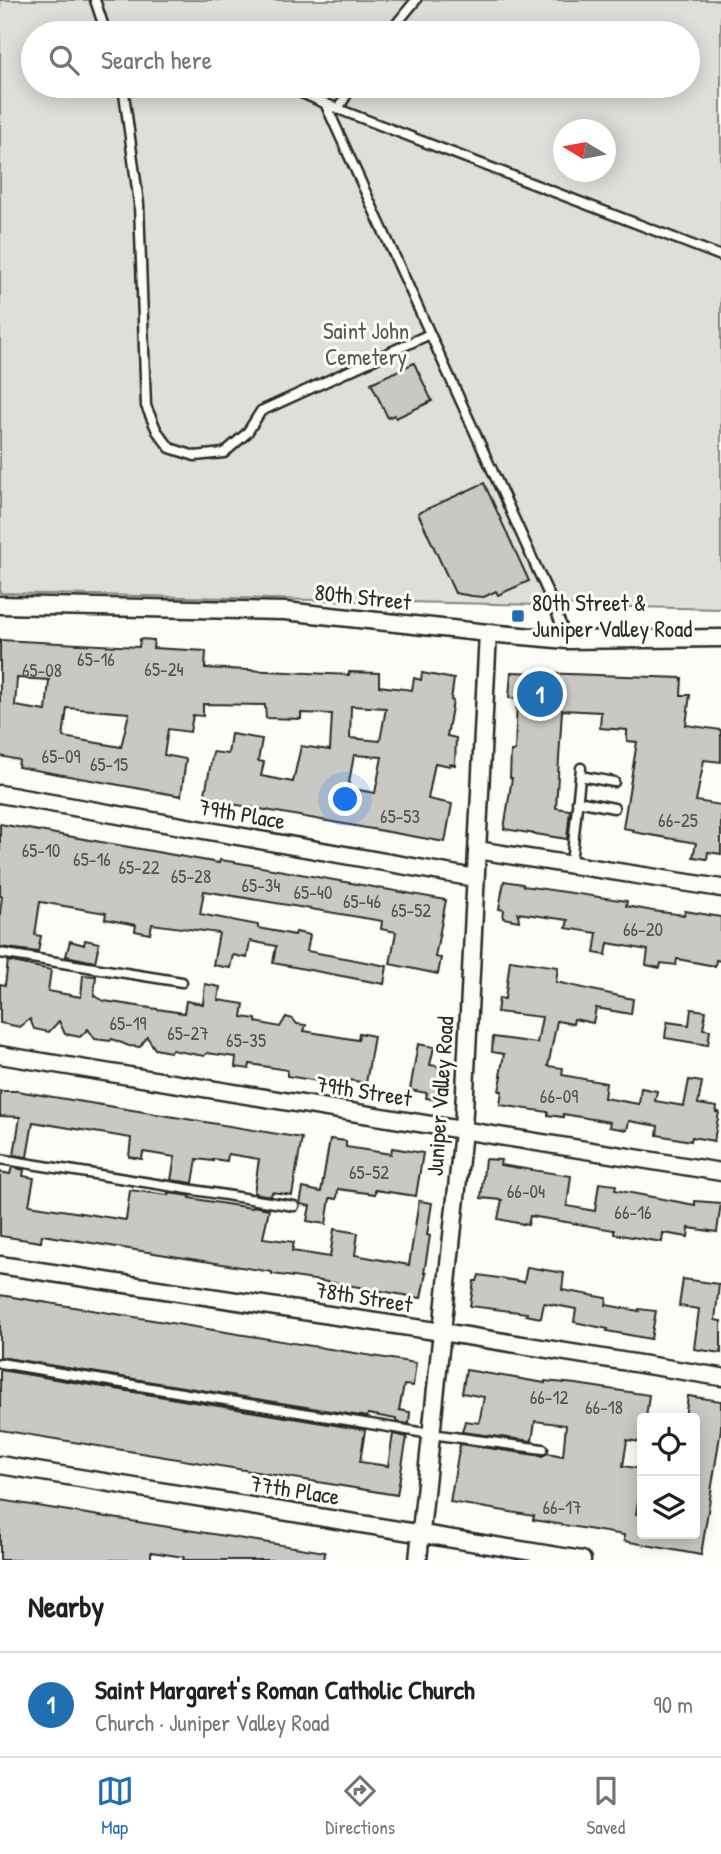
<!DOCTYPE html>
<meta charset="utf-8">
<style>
body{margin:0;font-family:"Patrick Hand",sans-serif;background:#f6f6f6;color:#202124}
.controls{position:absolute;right:21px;bottom:21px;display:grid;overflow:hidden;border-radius:7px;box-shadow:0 4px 18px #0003}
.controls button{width:63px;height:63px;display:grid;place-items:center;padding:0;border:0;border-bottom:2px solid #e0e0e0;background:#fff;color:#202124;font:35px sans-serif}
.compass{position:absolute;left:553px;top:119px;width:63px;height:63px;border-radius:50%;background:#fff;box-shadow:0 4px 18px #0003;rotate:280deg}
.you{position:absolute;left:346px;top:800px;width:24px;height:24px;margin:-18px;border:5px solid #fff;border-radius:50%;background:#1a73e8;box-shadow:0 0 0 10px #1a73e833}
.badge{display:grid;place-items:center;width:46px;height:46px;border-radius:50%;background:#1f6fb2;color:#fff;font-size:23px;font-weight:700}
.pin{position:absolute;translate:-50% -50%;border:4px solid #fff;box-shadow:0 2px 7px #0006}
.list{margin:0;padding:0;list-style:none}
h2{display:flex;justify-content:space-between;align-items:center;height:91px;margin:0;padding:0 28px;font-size:30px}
h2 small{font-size:23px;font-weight:400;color:#757577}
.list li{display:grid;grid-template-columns:46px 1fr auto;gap:21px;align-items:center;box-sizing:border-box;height:105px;padding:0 28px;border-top:2px solid #e0e0e0}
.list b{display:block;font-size:26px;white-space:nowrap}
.list p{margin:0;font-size:23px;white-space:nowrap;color:#757577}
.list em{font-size:23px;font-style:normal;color:#757577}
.icon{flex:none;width:38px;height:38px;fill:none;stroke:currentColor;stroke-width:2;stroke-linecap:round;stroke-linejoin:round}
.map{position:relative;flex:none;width:721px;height:1560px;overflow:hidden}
.search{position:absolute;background:#fff;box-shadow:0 4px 18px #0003;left:21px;right:21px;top:21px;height:77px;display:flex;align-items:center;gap:18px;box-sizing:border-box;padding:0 24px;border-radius:38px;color:#757577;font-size:26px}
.sheet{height:196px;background:#fff}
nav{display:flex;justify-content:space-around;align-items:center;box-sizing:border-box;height:98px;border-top:2px solid #e0e0e0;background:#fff;font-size:19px;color:#757577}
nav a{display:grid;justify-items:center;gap:4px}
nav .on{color:#1f6fb2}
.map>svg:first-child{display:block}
.green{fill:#dfdeda;stroke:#858482;stroke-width:2;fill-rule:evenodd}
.building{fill:#c9c8c4;stroke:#2b2b2b;stroke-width:2;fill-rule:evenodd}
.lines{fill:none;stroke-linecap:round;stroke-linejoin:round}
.lane-casing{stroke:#2b2b2b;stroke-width:13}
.street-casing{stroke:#2b2b2b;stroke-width:21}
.lane{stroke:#fdfcf7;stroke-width:8}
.street{stroke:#fdfcf7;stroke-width:16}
.poi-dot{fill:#1f6fb2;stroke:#fdfcf7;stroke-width:2.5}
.labels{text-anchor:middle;stroke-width:6;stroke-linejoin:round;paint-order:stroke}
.number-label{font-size:19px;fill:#525251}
.park-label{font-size:23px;fill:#585857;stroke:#fdfcf7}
.street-label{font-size:23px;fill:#2b2b2b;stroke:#fdfcf7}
.poi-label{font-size:23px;fill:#2b2b2b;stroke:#fdfcf7;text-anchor:start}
</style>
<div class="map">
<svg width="721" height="1560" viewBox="0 0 721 1560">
<rect width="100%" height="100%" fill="#fdfcf7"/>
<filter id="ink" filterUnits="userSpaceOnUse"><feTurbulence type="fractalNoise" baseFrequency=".0143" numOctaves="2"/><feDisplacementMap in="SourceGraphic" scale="14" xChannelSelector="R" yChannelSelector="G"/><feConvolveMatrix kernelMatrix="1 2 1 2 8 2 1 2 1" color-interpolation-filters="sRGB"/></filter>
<g filter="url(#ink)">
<!-- green -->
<path class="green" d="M0 0H721V609L0 593ZM33 33H688V86H33ZM564 130H606V172H564Z"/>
<!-- building -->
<path class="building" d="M414 363 432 401 396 418 394 415 388 418 371 383Z
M484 483 529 581 498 595 496 591 484 597 472 596 455 593 418 513Z
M140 639 154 640 153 648 206 651 205 668 349 675V672L379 673V686L412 690 414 678 421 680 422 673 454 679 451 700 453 701 447 736 456 738 455 765 450 764V766L435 763 428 799 452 804 445 842 204 799 213 752 228 754 231 734 262 739 258 761 264 762 261 776 293 782 301 746 330 750 332 714 301 713V719L266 718 265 705 203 704V716L193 715 190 732 168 729 164 755 186 759 181 796 18 767 19 760 0 756V640L139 647ZM17 678 49 680 46 711 15 706ZM351 706 386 708 380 741 350 738ZM67 708 129 713 121 747 63 737ZM354 755 382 757 375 793 348 788Z
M511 672 682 678 681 695H690L686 725 721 730V762L704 760 696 801 721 805V854L708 852 707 859 693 857 696 843 633 832 634 830 623 828 637 742 627 741V730L600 728 601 712 562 710 556 808 570 810 567 839 504 829 512 778H510L511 751H515L517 699 509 698Z
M0 824 219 863 220 860 234 862 446 900 435 957 441 958 438 974 390 964 396 932 381 929 382 921 204 891 200 914 258 925V928L295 935 296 932 310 935 307 951 387 966 384 984 273 963 276 946 250 941 247 958 233 955 230 968 213 965 219 933 152 924 150 934 135 931 136 925 105 919 106 913 40 902 35 935 41 936 38 952 0 947V913L2 896H0Z
M504 881 523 884V886L627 901 626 906 653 911 684 915 685 911 721 917V961L716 960 715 966 677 959 676 965 661 963 660 968 646 965 648 950 608 943 606 955 594 953 597 933 566 928 568 920 518 913 519 921 503 918 504 910 499 909Z
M85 940 99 943 95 962 66 956 70 941 84 945Z
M510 960 558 967 556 982 633 999 631 1014 596 1008 593 1023 574 1019 573 1024 557 1021 548 1066 563 1068 562 1075 606 1083 604 1098 639 1104 641 1088 657 1091 655 1101 684 1106 689 1080 702 1082 698 1104 717 1107 716 1112H719L714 1141 692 1137 691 1141 657 1135 658 1126 629 1121 627 1130 609 1127 610 1122 563 1114V1117L548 1115V1112L500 1105 502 1091H499L502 1076H500L504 1054 492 1052 493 1037 537 1043 542 1017 497 1012 499 998 505 999Z
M8 961 51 970 48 991 81 997 83 975 96 976 94 996 104 1001 184 1013 186 1001 203 1004 205 984 220 987 218 1000 244 1004 242 1017 256 1019V1022L280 1027 286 1017 293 1019 297 1024 306 1025 304 1031 358 1040 359 1033 374 1036 366 1083 349 1080 348 1086 287 1076V1070L250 1064 249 1069 235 1067 236 1057 207 1053 204 1056 172 1050 170 1052 155 1049 147 1037 140 1047 129 1046 112 1039 110 1041 95 1039 88 1029 80 1037 65 1034 59 1021 49 1032 34 1029 30 1019 20 1027 0 1023V984L5 985Z
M691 1009 706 1011 703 1029 710 1030 708 1045 665 1038 667 1022 689 1025Z
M418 1044 434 1047 430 1065 443 1067 441 1101 426 1098 427 1093 410 1090Z
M0 1091H17L302 1138 292 1195 272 1192 271 1196 254 1193 259 1159 228 1154 227 1161 213 1159V1161L197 1159 193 1183 171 1180 175 1157 143 1152 142 1159 129 1157 131 1138 33 1122 27 1157 14 1155 20 1117 0 1116Z
M330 1139 346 1141V1147L391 1154 392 1148 423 1153 416 1196 375 1190V1194L338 1189 337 1199 330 1198 326 1224 307 1221 310 1206 300 1204 303 1188 321 1192Z
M485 1159 501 1160 500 1165 571 1176 567 1206 595 1211 599 1183 616 1185 615 1190 695 1205V1201L721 1203 717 1232 689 1228 688 1237 663 1233 662 1242 614 1234V1230L530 1216 528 1225 498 1219 502 1200 481 1198Z
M12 1167 24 1170 23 1176 34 1178 29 1205 126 1220 130 1190 168 1195V1193L191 1196 190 1198 207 1201 252 1208V1206L269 1209 263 1238 294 1242 292 1251 330 1257 334 1229 358 1233 355 1255 409 1265 419 1201 432 1203 427 1235 430 1236 424 1273H426L421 1298 342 1284 272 1274V1272L42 1235 41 1242 0 1236V1172L10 1174Z
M527 1267 564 1273 562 1290 607 1298 606 1305 639 1311V1309L656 1311 651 1339 607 1331 608 1329 574 1322 576 1309 544 1303 541 1318 526 1315 527 1313 470 1306 474 1281H477L479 1275 524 1282Z
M683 1279 719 1284 715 1320 721 1321V1353L694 1349 699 1309 679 1306Z
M0 1295 416 1363 413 1386 404 1385 399 1410 410 1412 409 1424 396 1422V1419L368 1414 367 1417 0 1357Z
M0 1370 365 1430 360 1462 388 1466 393 1434 407 1437 397 1495 0 1430Z
M466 1370 545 1383V1381L576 1384 649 1395 646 1418H642V1442L627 1440 623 1466 642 1469V1484H641L636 1514 642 1515V1534H695V1418H685L688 1396 721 1401V1429L701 1555 624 1541V1535L533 1520 534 1516 450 1502 460 1444 542 1456 548 1453 563 1456 566 1425 535 1421 532 1441 462 1432 465 1421 479 1423 484 1397 462 1393Z
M0 1500 325 1552 324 1560H183L184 1557 151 1552V1560H0Z"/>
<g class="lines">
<defs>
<path id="lane" d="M95 0 106 33
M389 33 416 0
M123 86 139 204 146 406 157 431 170 448 195 456 224 453 247 433 261 411 430 334
M286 86 338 109 721 256
M325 103 553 604 567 640
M338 109 352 86
M580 776 614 782
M577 801 614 808
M571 864 581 768
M0 953 182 982
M0 1159 294 1206
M0 1363 431 1434 543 1449"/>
<path id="street" d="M0 605 285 611 488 633 567 640 721 638
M0 794 475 878
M477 850 721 888
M0 1055 721 1172
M0 1265 442 1332 721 1377
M0 1465 582 1560
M418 1560 463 1131 488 633"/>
</defs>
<!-- lane casing -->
<use href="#lane" class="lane-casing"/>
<!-- street casing -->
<use href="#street" class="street-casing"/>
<!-- lane -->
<use href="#lane" class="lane"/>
<!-- street -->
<use href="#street" class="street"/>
</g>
</g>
<!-- markers -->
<rect class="poi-dot" x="511" y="609" width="14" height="14" rx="3.5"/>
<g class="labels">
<!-- number labels -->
<g class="number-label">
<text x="96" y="666">65-16</text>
<text x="164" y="676">65-24</text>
<text x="42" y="677">65-08</text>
<text x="61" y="763">65-09</text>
<text x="109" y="771">65-15</text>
<text x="400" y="823">65-53</text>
<text x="678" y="827">66-25</text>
<text x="41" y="857">65-10</text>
<text x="92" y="866">65-16</text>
<text x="139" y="874">65-22</text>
<text x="191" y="883">65-28</text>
<text x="261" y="892">65-34</text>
<text x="313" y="899">65-40</text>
<text x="362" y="908">65-46</text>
<text x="411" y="917">65-52</text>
<text x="643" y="936">66-20</text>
<text x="128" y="1030">65-19</text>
<text x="188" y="1040">65-27</text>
<text x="246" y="1047">65-35</text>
<text x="559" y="1103">66-09</text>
<text x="369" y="1179">65-52</text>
<text x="526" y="1198">66-04</text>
<text x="633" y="1219">66-16</text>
<text x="549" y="1404">66-12</text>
<text x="604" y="1414">66-18</text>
<text x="562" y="1514">66-17</text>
</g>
<!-- park labels -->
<g class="park-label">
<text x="366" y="339">Saint John<tspan x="366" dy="26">Cemetery</tspan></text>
</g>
<!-- street labels -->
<g class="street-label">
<text transform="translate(363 597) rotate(6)" y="8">80th Street</text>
<text transform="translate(242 814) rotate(10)" y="8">79th Place</text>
<text transform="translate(364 1091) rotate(9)" y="8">79th Street</text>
<text transform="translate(440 1096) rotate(-86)" y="8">Juniper Valley Road</text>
<text transform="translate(364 1297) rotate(9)" y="8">78th Street</text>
<text transform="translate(295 1490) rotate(9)" y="8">77th Place</text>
</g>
<!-- poi labels -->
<g class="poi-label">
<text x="532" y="611">80th Street &amp;<tspan x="532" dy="26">Juniper Valley Road</tspan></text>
</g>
</g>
</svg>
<div class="controls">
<button><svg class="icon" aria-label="locate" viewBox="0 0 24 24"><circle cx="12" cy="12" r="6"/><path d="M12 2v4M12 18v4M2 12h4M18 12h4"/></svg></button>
<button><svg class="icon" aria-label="layers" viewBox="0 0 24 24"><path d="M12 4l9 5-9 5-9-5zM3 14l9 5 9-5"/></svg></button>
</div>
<svg class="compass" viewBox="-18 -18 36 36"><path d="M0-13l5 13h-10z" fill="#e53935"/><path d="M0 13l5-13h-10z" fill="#757577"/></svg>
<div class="you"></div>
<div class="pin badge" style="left:540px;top:694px">1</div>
<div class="search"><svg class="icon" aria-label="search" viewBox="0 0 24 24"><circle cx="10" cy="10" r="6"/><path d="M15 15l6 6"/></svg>Search here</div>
</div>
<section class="sheet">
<h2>Nearby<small></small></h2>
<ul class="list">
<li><span class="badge">1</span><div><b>Saint Margaret's Roman Catholic Church</b><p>Church · Juniper Valley Road</p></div><em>90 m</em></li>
</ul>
</section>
<nav>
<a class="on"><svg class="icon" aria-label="map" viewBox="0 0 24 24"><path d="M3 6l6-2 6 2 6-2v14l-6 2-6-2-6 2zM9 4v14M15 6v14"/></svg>Map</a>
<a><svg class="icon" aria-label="directions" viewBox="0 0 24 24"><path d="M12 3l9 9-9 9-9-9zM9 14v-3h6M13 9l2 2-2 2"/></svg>Directions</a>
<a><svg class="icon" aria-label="saved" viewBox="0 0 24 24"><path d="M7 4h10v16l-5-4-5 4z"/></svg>Saved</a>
</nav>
